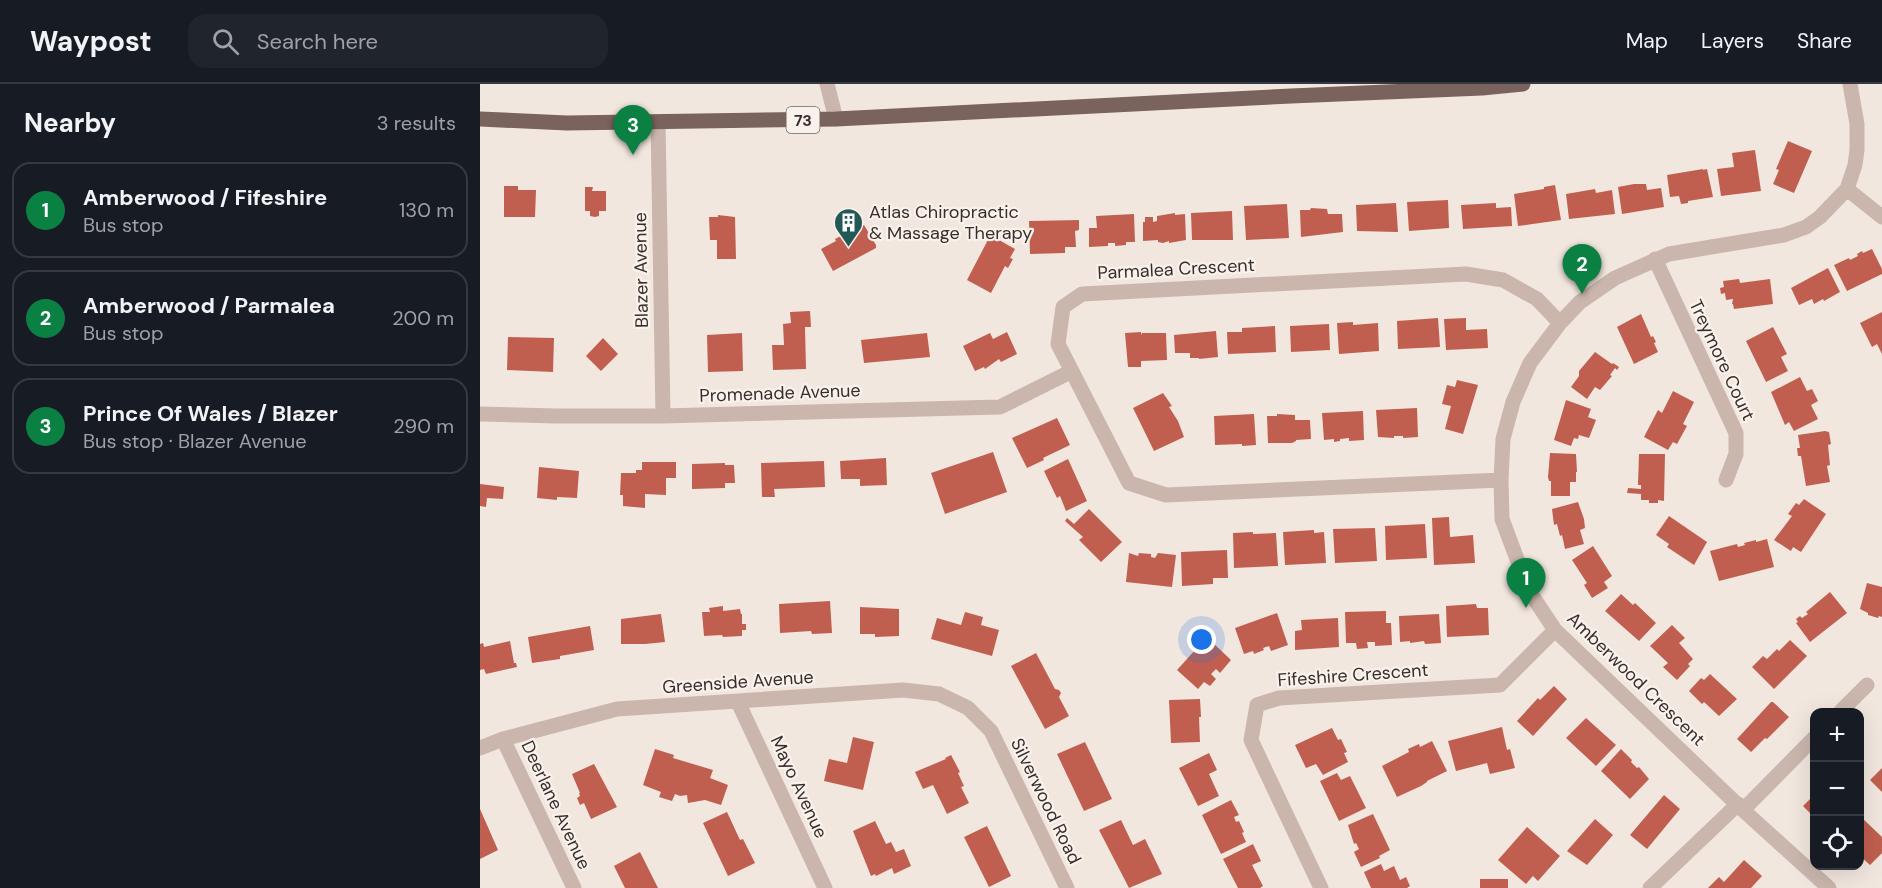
<!DOCTYPE html>
<meta charset="utf-8">
<style>
body{margin:0;font-family:"DM Sans",sans-serif;background:#20242c;color:#f1f3f6}
.controls{position:absolute;right:18px;bottom:18px;display:grid;overflow:hidden;border-radius:12px;box-shadow:0 6px 24px #0002}
.controls button{width:54px;height:54px;display:grid;place-items:center;padding:0;border:0;border-bottom:2px solid #363941;background:#171b24;color:#f1f3f6;font:30px sans-serif}
.you{position:absolute;left:722px;top:556px;width:21px;height:21px;margin:-15px;border:4px solid #fff;border-radius:50%;background:#1a73e8;box-shadow:0 0 0 9px #1a73e833}
.badge{display:grid;place-items:center;width:39px;height:39px;border-radius:50%;background:#0b8043;color:#fff;font-size:20px;font-weight:700}
.pin{position:absolute;translate:-50% -50px;filter:drop-shadow(0 2px 3px #0008)}
.pin::after{content:'';position:absolute;top:32px;width:21px;height:18px;background:inherit;clip-path:polygon(0 0,100% 0,50% 100%)}
.list{margin:0;padding:0;list-style:none}
h2{display:flex;justify-content:space-between;align-items:center;height:78px;margin:0;padding:0 24px;font-size:26px}
h2 small{font-size:20px;font-weight:400;color:#9ea1a6}
.list li{display:grid;grid-template-columns:39px 1fr auto;gap:18px;align-items:center;box-sizing:border-box;height:96px;margin:0 12px 12px;padding:0 12px;border:2px solid #363941;border-radius:18px}
.list b{display:block;font-size:22px;white-space:nowrap}
.list p{margin:0;font-size:20px;white-space:nowrap;color:#9ea1a6}
.list em{font-size:20px;font-style:normal;color:#9ea1a6}
.icon{flex:none;width:33px;height:33px;fill:none;stroke:currentColor;stroke-width:2;stroke-linecap:round;stroke-linejoin:round}
.map{position:relative;flex:none;width:1402px;height:804px;overflow:hidden}
header{display:flex;align-items:center;gap:36px;box-sizing:border-box;height:84px;padding:0 30px;background:#171b24;border-bottom:2px solid #363941}
header strong{font-size:28px}
nav{display:flex;gap:33px;margin-inline-start:auto;font-size:21px}
.search{width:420px;height:54px;background:#20242c;display:flex;align-items:center;gap:15px;box-sizing:border-box;padding:0 21px;border-radius:18px;color:#9ea1a6;font-size:22px}
main{display:flex}
aside{flex:1;background:#171b24}
.map>svg:first-child{display:block}
.building{fill:#c05f4f}
.lines{fill:none;stroke-linecap:round;stroke-linejoin:round}
.minor{stroke:#cab6ac;stroke-width:15}
.major{stroke:#79635c;stroke-width:15}
.labels{text-anchor:middle;stroke-width:4.5;stroke-linejoin:round;paint-order:stroke}
.shield{fill:#f9f2ec;stroke:#726864;stroke-width:1.5}
.shield-label{font-size:16px;font-weight:bold;fill:#382d2a}
.poi-label{font-size:18px;fill:#382d2a;stroke:#f9f2ec;text-anchor:start}
.street-label{font-size:18px;fill:#382d2a;stroke:#f9f2ec}
</style>
<header>
<strong>Waypost</strong>
<div class="search"><svg class="icon" aria-label="search" viewBox="0 0 24 24"><circle cx="10" cy="10" r="6"/><path d="M15 15l6 6"/></svg>Search here</div>
<nav><a>Map</a><a>Layers</a><a>Share</a></nav>
</header>
<main>
<aside>
<h2>Nearby<small>3 results</small></h2>
<ul class="list">
<li><span class="badge">1</span><div><b>Amberwood / Fifeshire</b><p>Bus stop</p></div><em>130 m</em></li>
<li><span class="badge">2</span><div><b>Amberwood / Parmalea</b><p>Bus stop</p></div><em>200 m</em></li>
<li><span class="badge">3</span><div><b>Prince Of Wales / Blazer</b><p>Bus stop · Blazer Avenue</p></div><em>290 m</em></li>
</ul>
</aside>
<div class="map">
<svg width="1402" height="804" viewBox="0 0 1402 804">
<rect width="100%" height="100%" fill="#f2e7df"/>
<!-- building -->
<path class="building" d="M1308 57 1332 67 1314 109 1293 100 1299 86 1296 85Z
M1275 66 1281 107 1241 112 1237 85 1254 83 1252 69Z
M1223 85V86L1227 85 1233 113 1208 117V119L1201 120 1199 112 1190 113 1187 91Z
M1154 100H1166L1167 106 1181 104 1184 123 1142 130 1138 103Z
M1075 101 1081 136 1038 142 1034 110 1064 105V103Z
M24 102H38V106H56L55 133H24Z
M105 103H113L112 107H126V127H119V132L115 133 110 132V127H105Z
M1115 105 1116 109 1132 106 1135 130 1089 135 1086 110Z
M968 116 969 144 929 147 927 118Z
M916 119 918 148 877 147 876 121Z
M1016 119V124L1031 123 1032 142 983 145 981 121Z
M807 120 809 154 766 156 764 122Z
M831 124 847 125 848 130H862L863 148 821 153 820 126H830Z
M752 127 753 156H712L711 129Z
M695 129V131L705 130 706 156 689 159V157L683 159 678 158V156L663 157V138H665V133H673V138L677 137V132Z
M654 130 655 158H646V161L635 162V159H628V162L609 163V144H617L616 132Z
M238 131 255 133 256 175H237V156H230L229 133H238Z
M599 136V146L595 147 596 163H585V169L550 170 549 137Z
M384 141 396 161V164L353 187 341 165 356 157 355 155 363 151 364 152Z
M513 149 521 153 519 156 535 165 530 174 533 175 528 184 525 182 511 209 487 196 510 152Z
M1392 165 1402 185V190L1367 207 1354 181 1369 174 1370 176 1378 172 1377 170 1382 167 1383 169Z
M1348 184 1360 208 1344 217 1343 215 1334 220 1332 215 1319 221 1311 204Z
M1259 195 1260 199 1290 195 1293 220 1254 225 1253 220H1252L1253 215 1246 216 1245 209 1241 210 1240 204 1244 203 1243 197Z
M330 227 331 243H325L326 285 293 286 292 261H304L303 240 311 239 310 228Z
M1402 228V270L1397 260 1392 263 1380 239Z
M1161 230 1171 253 1173 252 1176 258 1174 259 1178 268 1154 280 1137 243Z
M958 234 960 263 918 265 917 237Z
M986 234V246L1007 245 1008 264 966 266 964 235Z
M873 238V241L898 239 899 267 859 270 857 239Z
M849 240 850 266 811 268 810 242Z
M795 242 796 268 748 270 747 248H762V244Z
M1293 243 1307 270 1301 273 1308 287 1286 298 1266 257Z
M736 247 738 273 719 275V274H710V269H695L694 251Z
M527 248 537 270 521 278 519 275 505 285 504 283 495 287 483 262 510 249 513 255Z
M661 248V251L662 249H686L687 276 661 277V283H648L645 249Z
M262 249 263 287 228 288 227 251Z
M447 249 450 273 384 279 381 256Z
M28 253 74 254 73 288 27 286Z
M123 254 138 270 121 287 106 272Z
M1115 268 1132 280 1133 279 1139 283 1137 286 1135 284 1130 291 1132 292 1120 306 1115 303 1107 315 1091 303 1099 292V287Z
M1320 293 1327 307 1332 305 1338 317 1331 321 1338 335 1314 347 1309 338 1305 341 1291 308Z
M977 296 998 301 983 350 965 345 971 322 962 320 967 301 975 303Z
M1193 307 1214 318 1203 340 1207 342 1197 360 1193 358 1188 366 1164 353 1178 326 1182 329Z
M683 309 692 322 689 323 698 337 704 353 674 367 653 324Z
M1086 316 1111 325 1108 333 1116 336 1109 354 1099 351 1098 355 1094 354 1091 362 1074 356Z
M937 324 938 353 923 354V352H914V354L898 353 896 326Z
M883 327 884 356 869 357V354L860 355V357L854 358V355L844 356 842 329Z
M774 330 776 361 762 362V360L735 361 734 332Z
M797 330 815 331V336H830L831 355 816 356V357L812 359H788L787 332H797Z
M577 334 590 361 563 374 564 376 547 384 532 354Z
M1345 347 1349 348 1351 360 1348 361 1350 381 1347 382 1350 398 1326 402 1321 372H1318L1317 364H1320L1318 351Z
M513 368 527 408 465 430 451 389Z
M1070 369 1096 370 1097 388H1096V398H1090V412H1071V397H1069L1068 393Z
M1159 370H1185L1184 417 1178 416V419H1169V416H1161V410L1147 409 1148 404 1161 405V401H1158Z
M406 374 407 401 380 402V395H361L360 377Z
M588 375 607 417 586 427 580 412 577 414 564 387Z
M344 377 345 403 294 405 295 413H282L281 379Z
M162 378H196V394H186V411L165 410V424L143 422V411H140L141 389H156V386H162Z
M245 379V381H254L255 399H245V404L212 405V380Z
M59 383 99 387 97 414 77 413V416L57 414Z
M0 400 24 403 23 415 7 414 6 423 0 422Z
M1324 415 1346 430 1321 468 1313 463 1311 467 1294 456 1312 432 1308 430 1316 419 1319 421Z
M1098 418 1104 435 1105 444 1100 446 1104 460 1085 465 1082 451 1080 452 1077 440 1074 441 1072 425Z
M609 425 642 458 621 478 599 456 603 453 585 437 587 434 594 440Z
M1189 432 1227 458 1214 481 1187 463 1189 460 1176 451Z
M969 433 970 453 993 451 995 479 954 481 952 434Z
M945 440 947 474 906 476 905 442Z
M895 444 897 477 855 479 853 445Z
M834 446V449L844 448 846 479 805 481 803 448Z
M773 448V450L796 449 798 482 754 484 753 449Z
M1287 455 1294 483 1239 497 1230 467 1257 460 1258 463 1265 461 1264 459 1276 456V458Z
M1113 462 1132 492 1124 498 1128 504 1112 514 1104 501 1107 499 1092 476Z
M747 466 748 494H733V500L702 502 701 468Z
M649 469 658 472 659 469 671 470V473L675 474 678 469 696 471 692 503 646 498Z
M1387 499 1402 503V533L1399 532 1398 534 1388 531V529L1380 525Z
M1350 508 1367 529 1330 558 1316 539 1318 538 1316 535 1320 532 1322 534 1328 530 1326 528Z
M1141 510 1153 521 1155 519 1176 539 1159 557 1125 527Z
M350 517 352 549 332 550 331 547 300 549 299 520Z
M996 520 997 524H1008L1009 551 967 553 966 522Z
M243 522V527L260 525 261 530H262V540H266V546H262V552L243 553 242 551 224 552 222 528H230L229 524Z
M380 523 419 525V552L395 553V550H380Z
M906 527V539H911L912 561 895 562V558H887L888 564 877 565 876 559H866L865 528Z
M485 528 503 533 501 541 519 546 512 572 451 555 457 534 481 541Z
M797 529 808 561 791 567 789 562 783 564 784 566 774 570 773 567 764 570 755 544Z
M181 530 185 558 165 560H141V535Z
M959 530 961 559 945 560 944 557 930 559V557L920 558 919 532Z
M858 534 859 563 815 566V547L822 546 821 536Z
M1192 541 1205 554 1199 559 1213 575 1208 580 1210 582 1197 596 1183 583 1188 579 1170 562Z
M110 542 114 566 80 572V575L52 579 48 553Z
M726 554 729 557 730 556 751 576 740 589 736 585 731 590 736 595 730 602 724 598 718 605 697 586Z
M1310 556 1327 572 1294 605 1272 583 1283 572 1287 575 1297 565 1299 567Z
M30 557 34 579H36L37 583 6 590 4 585 0 586V560L3 559 4 563Z
M556 569 575 605 579 606 581 609 579 613 589 632 565 645 531 582Z
M1230 590 1257 615 1239 632 1224 618 1222 620 1209 607 1221 594 1224 596Z
M1074 602 1087 615 1053 652 1037 637 1058 614 1060 616Z
M720 615 721 633H719L720 658 691 659 689 616Z
M1291 618H1293L1309 633 1287 655 1285 654 1271 668 1257 655Z
M1106 634 1136 661 1116 682 1086 654Z
M1022 643 1027 666 1030 665 1035 684 1010 690 1007 679 976 687 968 657Z
M852 644 858 656 861 655 867 668 864 669 868 678 843 691 836 680 826 684 815 661Z
M373 653 394 658 383 706 344 697 349 675 367 679Z
M952 657 967 687 947 697V698L941 702 917 713 902 682 929 668 928 665 939 660 940 663Z
M605 658 632 715 604 727 577 670Z
M175 665 194 671 193 674 233 686 230 694 248 701 241 721 225 716 208 719 207 711 200 712 195 710 192 717 179 713 181 708 163 701Z
M1141 665 1152 676 1151 678 1157 684 1159 683 1169 695 1150 715 1121 687Z
M729 669 737 686 729 690 739 712 718 722 699 684Z
M471 671 480 688 478 689 484 702 481 703 489 719 467 730 453 701 443 705 435 688 466 675 465 674Z
M114 680 137 723 111 735 104 719 100 721 97 714 100 712 99 709H100L92 690Z
M1402 684V708L1390 696Z
M857 689 861 696 870 692 886 724 859 737 840 697Z
M1184 711 1200 725 1167 765 1150 751Z
M1334 711V733L1323 722Z
M751 716 759 731 754 733 756 738 759 737 764 748 762 749 766 758 741 770 722 731Z
M0 725 18 766 0 775Z
M247 728 260 756 263 755 275 779 248 792 223 739Z
M893 730 910 766 899 772 900 774 881 783 874 768 879 765 876 759 874 760 868 741Z
M1380 732 1402 753V769L1390 781 1380 772Z
M1115 735 1133 751 1107 781 1087 767Z
M641 736 653 761 665 755 682 790 649 804 619 746Z
M395 737 406 760 411 758 416 768 424 765 431 782 414 790 412 784 396 792 395 790 391 792 373 747Z
M507 742 531 792 509 803 484 753Z
M1047 743 1080 772 1058 797 1053 792 1046 800 1018 776Z
M773 760 781 777 772 781 783 802 780 804H758L743 775Z
M160 768 178 804H145L134 782Z
M1264 776 1282 792 1271 804H1228L1239 793 1244 798Z
M901 780 904 787 914 782 920 796 926 793 930 802 927 804H891L884 788Z
M1000 795H1028V804H1000Z"/>
<g class="lines">
<!-- minor -->
<path class="minor" d="M347 0 356 35
M178 38 183 332
M1367 105 1402 133
M1175 175 1256 349V370L1246 396
M0 330 76 332H183L520 323 592 287
M1021 396 686 411 649 399 578 260 583 223 602 210 986 190 1023 196 1057 215 1080 239
M258 618 345 804
M1360 628 1387 601
M23 655 94 804
M0 664 23 655 137 625 423 606 459 610 488 624 511 647 587 804
M1263 726 1334 654
M841 804 771 656 777 621 799 614 1020 601 1075 546
M1170 804 1258 720
M1349 804 1263 726 1075 546 1049 507 1022 435 1021 396 1023 355 1033 318 1050 279 1080 239 1100 218 1135 194 1189 170 1304 151 1326 143 1340 133 1367 105 1375 81 1377 66V40L1370 0"/>
<!-- major -->
<path class="major" d="M0 35 87 39 356 35 811 12 1002 4 1043 0"/>
</g>
<!-- icons -->
<defs>
<symbol id="building-pin" viewBox="-11 -11 22 30"><path d="M0 17L-7.5 6A9.5 9.5 0 1 1 7.5 6Z" fill="#225856" stroke="#f9f2ec"/><path d="M-4-6H4V6H1V3H-1V6H-4ZM-2.5-4.3h1.7v1.8h-1.7ZM.8-4.3h1.7v1.8H.8ZM-2.5-1h1.7V.8h-1.7ZM.8-1h1.7V.8H.8Z" fill="#fff"/></symbol>
</defs>
<g fill-rule="evenodd">
<use href="#building-pin" x="352" y="122" width="33" height="45"/>
</g>
<g class="labels">
<!-- shield labels -->
<rect class="shield" x="306.5" y="23" width="33" height="26" rx="4.5"/>
<g class="shield-label">
<text x="323" y="42">73</text>
</g>
<!-- poi labels -->
<g class="poi-label">
<text x="389" y="134">Atlas Chiropractic<tspan x="389" dy="21">&amp; Massage Therapy</tspan></text>
</g>
<!-- street labels -->
<g class="street-label">
<text transform="translate(696 185) rotate(-3)" y="6">Parmalea Crescent</text>
<text transform="translate(161 186) rotate(-91)" y="6">Blazer Avenue</text>
<text transform="translate(1242 276) rotate(65)" y="6">Treymore Court</text>
<text transform="translate(300 309) rotate(-2)" y="6">Promenade Avenue</text>
<text transform="translate(873 591) rotate(-4)" y="6">Fifeshire Crescent</text>
<text transform="translate(1156 595) rotate(44)" y="6">Amberwood Crescent</text>
<text transform="translate(258 598) rotate(-4)" y="6">Greenside Avenue</text>
<text transform="translate(319 703) rotate(65)" y="6">Mayo Avenue</text>
<text transform="translate(566 717) rotate(64)" y="6">Silverwood Road</text>
<text transform="translate(76 721) rotate(65)" y="6">Deerlane Avenue</text>
</g>
</g>
</svg>
<div class="controls">
<button>+</button>
<button>−</button>
<button><svg class="icon" aria-label="locate" viewBox="0 0 24 24"><circle cx="12" cy="12" r="6"/><path d="M12 2v4M12 18v4M2 12h4M18 12h4"/></svg></button>
</div>
<div class="you"></div>
<div class="pin badge" style="left:1046px;top:524px">1</div>
<div class="pin badge" style="left:1102px;top:210px">2</div>
<div class="pin badge" style="left:153px;top:71px">3</div>
</div>
</main>
